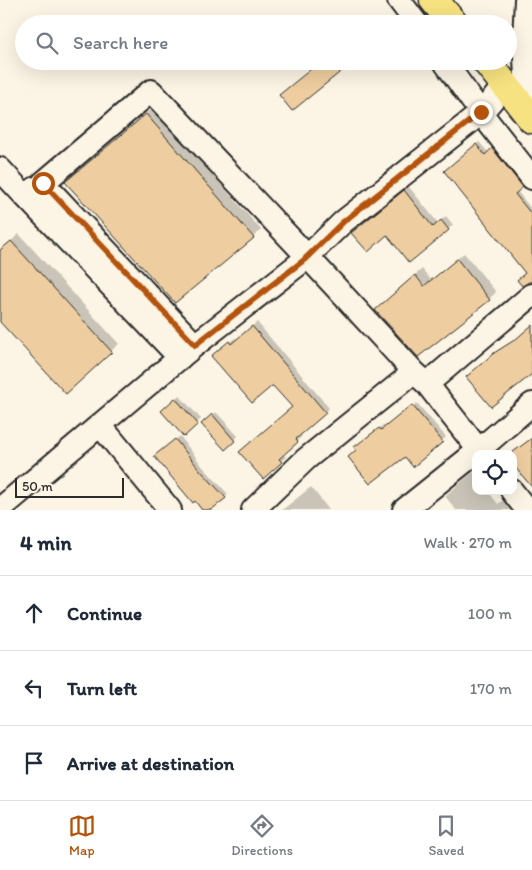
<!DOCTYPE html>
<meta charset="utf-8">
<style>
body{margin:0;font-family:Itim,sans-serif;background:#f2f2f3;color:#1f2937}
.controls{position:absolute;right:15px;bottom:15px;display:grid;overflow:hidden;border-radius:10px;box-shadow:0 5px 20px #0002}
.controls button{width:45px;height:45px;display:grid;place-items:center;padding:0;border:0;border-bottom:1px solid #e0e1e3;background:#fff;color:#1f2937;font:25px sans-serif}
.scale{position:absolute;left:15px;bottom:12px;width:109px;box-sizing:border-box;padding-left:5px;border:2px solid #2b2b2b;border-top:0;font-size:14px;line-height:18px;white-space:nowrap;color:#2b2b2b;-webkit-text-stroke:4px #fcf5e5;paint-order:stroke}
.stop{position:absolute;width:15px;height:15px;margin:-11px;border:4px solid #b45309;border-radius:50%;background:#fff}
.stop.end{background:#b45309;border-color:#fff;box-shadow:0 1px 5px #0008}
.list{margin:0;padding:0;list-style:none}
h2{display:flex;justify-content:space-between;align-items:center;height:65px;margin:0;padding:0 20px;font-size:21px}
h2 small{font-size:16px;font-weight:400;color:#747a83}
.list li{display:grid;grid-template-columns:32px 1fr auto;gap:15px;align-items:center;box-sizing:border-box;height:75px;padding:0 20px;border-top:1px solid #e0e1e3}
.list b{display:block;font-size:19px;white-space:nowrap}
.list em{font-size:16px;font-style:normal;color:#747a83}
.icon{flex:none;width:28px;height:28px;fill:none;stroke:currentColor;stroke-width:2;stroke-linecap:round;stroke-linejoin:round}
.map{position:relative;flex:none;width:532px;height:510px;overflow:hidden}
.search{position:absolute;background:#fff;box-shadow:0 5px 20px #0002;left:15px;right:15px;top:15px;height:55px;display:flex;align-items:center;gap:12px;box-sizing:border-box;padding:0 18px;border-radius:28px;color:#747a83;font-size:19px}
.sheet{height:290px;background:#fff}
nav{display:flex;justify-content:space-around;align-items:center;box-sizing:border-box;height:70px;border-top:1px solid #e0e1e3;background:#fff;font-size:14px;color:#747a83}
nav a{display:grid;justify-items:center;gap:2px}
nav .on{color:#b45309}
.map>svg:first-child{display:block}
.shadow{fill:#0003}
.building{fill:#eecea0;stroke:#2b2b2b}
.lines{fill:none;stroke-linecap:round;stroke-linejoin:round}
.minor-casing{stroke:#2b2b2b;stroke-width:26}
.major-casing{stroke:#2b2b2b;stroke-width:31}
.minor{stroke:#fcf5e5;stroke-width:22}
.major{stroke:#f7e281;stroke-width:28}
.route{stroke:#b45309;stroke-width:6}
</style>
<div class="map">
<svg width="532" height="510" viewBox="0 0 532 510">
<rect width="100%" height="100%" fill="#fcf5e5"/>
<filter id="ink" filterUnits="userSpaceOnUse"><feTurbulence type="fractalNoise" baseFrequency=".02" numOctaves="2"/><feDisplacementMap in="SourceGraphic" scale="10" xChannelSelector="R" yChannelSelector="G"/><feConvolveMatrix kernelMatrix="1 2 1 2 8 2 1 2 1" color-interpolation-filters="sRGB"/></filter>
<g filter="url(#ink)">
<!-- shadow -->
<path class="shadow" d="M154 107 261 230 253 237 66 182Z
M479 142 489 153 496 146 525 183 517 191 532 210V281L527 273 449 169Z
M409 187 438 223 446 216 453 225 409 262 387 234 357 229Z
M19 234 119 344 111 351 0 320V251Z
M464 253 496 292 489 299 383 303 422 269 431 280Z
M257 322 329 408 300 434 302 436 283 454 286 457 263 477 293 407 274 384 217 352 235 338 237 340Z
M179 395 201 419 184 435 162 411Z
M417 403 446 437 442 441 405 456 358 450 360 444 383 425 385 427Z
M216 412 238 436 225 449 203 424Z
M180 436 203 467 228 494 209 510H204L160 453Z
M473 472 476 476V491H488L498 504 507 497 514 510H456L445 496Z
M311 487 329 510H282Z"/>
<!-- building -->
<path class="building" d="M321 61H354L292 111 279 95Z
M146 114 254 238 175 303 65 182Z
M476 144 485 155 492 148 523 187 515 194 532 215V282H529L522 286 517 280 525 273 444 171Z
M404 190 433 227 441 220 449 230 409 263 387 235 368 252 351 233Z
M11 241 112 352 66 394 0 322V250Z
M457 259 490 300 418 357 375 310 415 275 424 286Z
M532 325V374L491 407 466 377 494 353 516 339Z
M252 326 326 413 296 439 298 442 279 459 282 462 263 479 239 452 292 407 273 386H272L252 403 211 356 229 341 231 344Z
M175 398 198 424 184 437 161 411Z
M412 405 443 442 413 467 405 457 370 484 348 457 356 450 354 447 379 428 381 430Z
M212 414 235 441 225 450 201 424Z
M532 438V487L513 465V452Z
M175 439 200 470 226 498 211 510H202L195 501 193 503 154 456Z"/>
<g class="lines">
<defs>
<path id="minor" d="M399 0 417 24
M526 0 524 39 528 114
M444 61 481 113 532 178
M0 169 25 196 36 188
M25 196 180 358
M195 345 43 183 151 91 307 256 414 372 427 384 482 454
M427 384 532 295
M100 425 170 510
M512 491 527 510
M0 509 195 345 304 260 343 222 481 113 505 85
M253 510 306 459 414 372
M404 510 479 450 532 404"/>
<path id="major" d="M434 0 454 24
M486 61 532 119"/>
</defs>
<!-- minor casing -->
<use href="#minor" class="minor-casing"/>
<!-- major casing -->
<use href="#major" class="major-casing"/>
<!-- minor -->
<use href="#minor" class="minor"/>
<!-- major -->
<use href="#major" class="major"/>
</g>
</g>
<g class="lines" filter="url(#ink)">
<!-- route -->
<path class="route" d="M43 183 195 345 304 260 343 222 481 112"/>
</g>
</svg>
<div class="controls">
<button><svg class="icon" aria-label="locate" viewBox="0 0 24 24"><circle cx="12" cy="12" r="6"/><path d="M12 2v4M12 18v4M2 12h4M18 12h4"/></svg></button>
</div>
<div class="scale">50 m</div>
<div class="stop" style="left:43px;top:183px"></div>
<div class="stop end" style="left:481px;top:112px"></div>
<div class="search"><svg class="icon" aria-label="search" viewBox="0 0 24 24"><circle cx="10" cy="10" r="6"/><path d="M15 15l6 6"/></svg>Search here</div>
</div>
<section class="sheet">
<h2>4 min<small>Walk · 270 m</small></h2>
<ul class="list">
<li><svg class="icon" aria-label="ahead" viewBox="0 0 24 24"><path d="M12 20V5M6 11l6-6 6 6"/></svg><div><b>Continue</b></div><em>100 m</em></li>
<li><svg class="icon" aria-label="left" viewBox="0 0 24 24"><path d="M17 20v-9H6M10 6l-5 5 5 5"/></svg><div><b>Turn left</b></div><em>170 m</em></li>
<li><svg class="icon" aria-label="arrive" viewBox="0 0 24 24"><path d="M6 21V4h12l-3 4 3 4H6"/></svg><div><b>Arrive at destination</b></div></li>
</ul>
</section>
<nav>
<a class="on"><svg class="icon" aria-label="map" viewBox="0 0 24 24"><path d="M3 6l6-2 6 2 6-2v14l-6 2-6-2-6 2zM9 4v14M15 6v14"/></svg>Map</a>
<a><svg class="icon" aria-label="directions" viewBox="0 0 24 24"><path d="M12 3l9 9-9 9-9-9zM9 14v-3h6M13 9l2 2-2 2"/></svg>Directions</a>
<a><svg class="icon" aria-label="saved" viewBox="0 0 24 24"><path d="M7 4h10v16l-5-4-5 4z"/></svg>Saved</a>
</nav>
